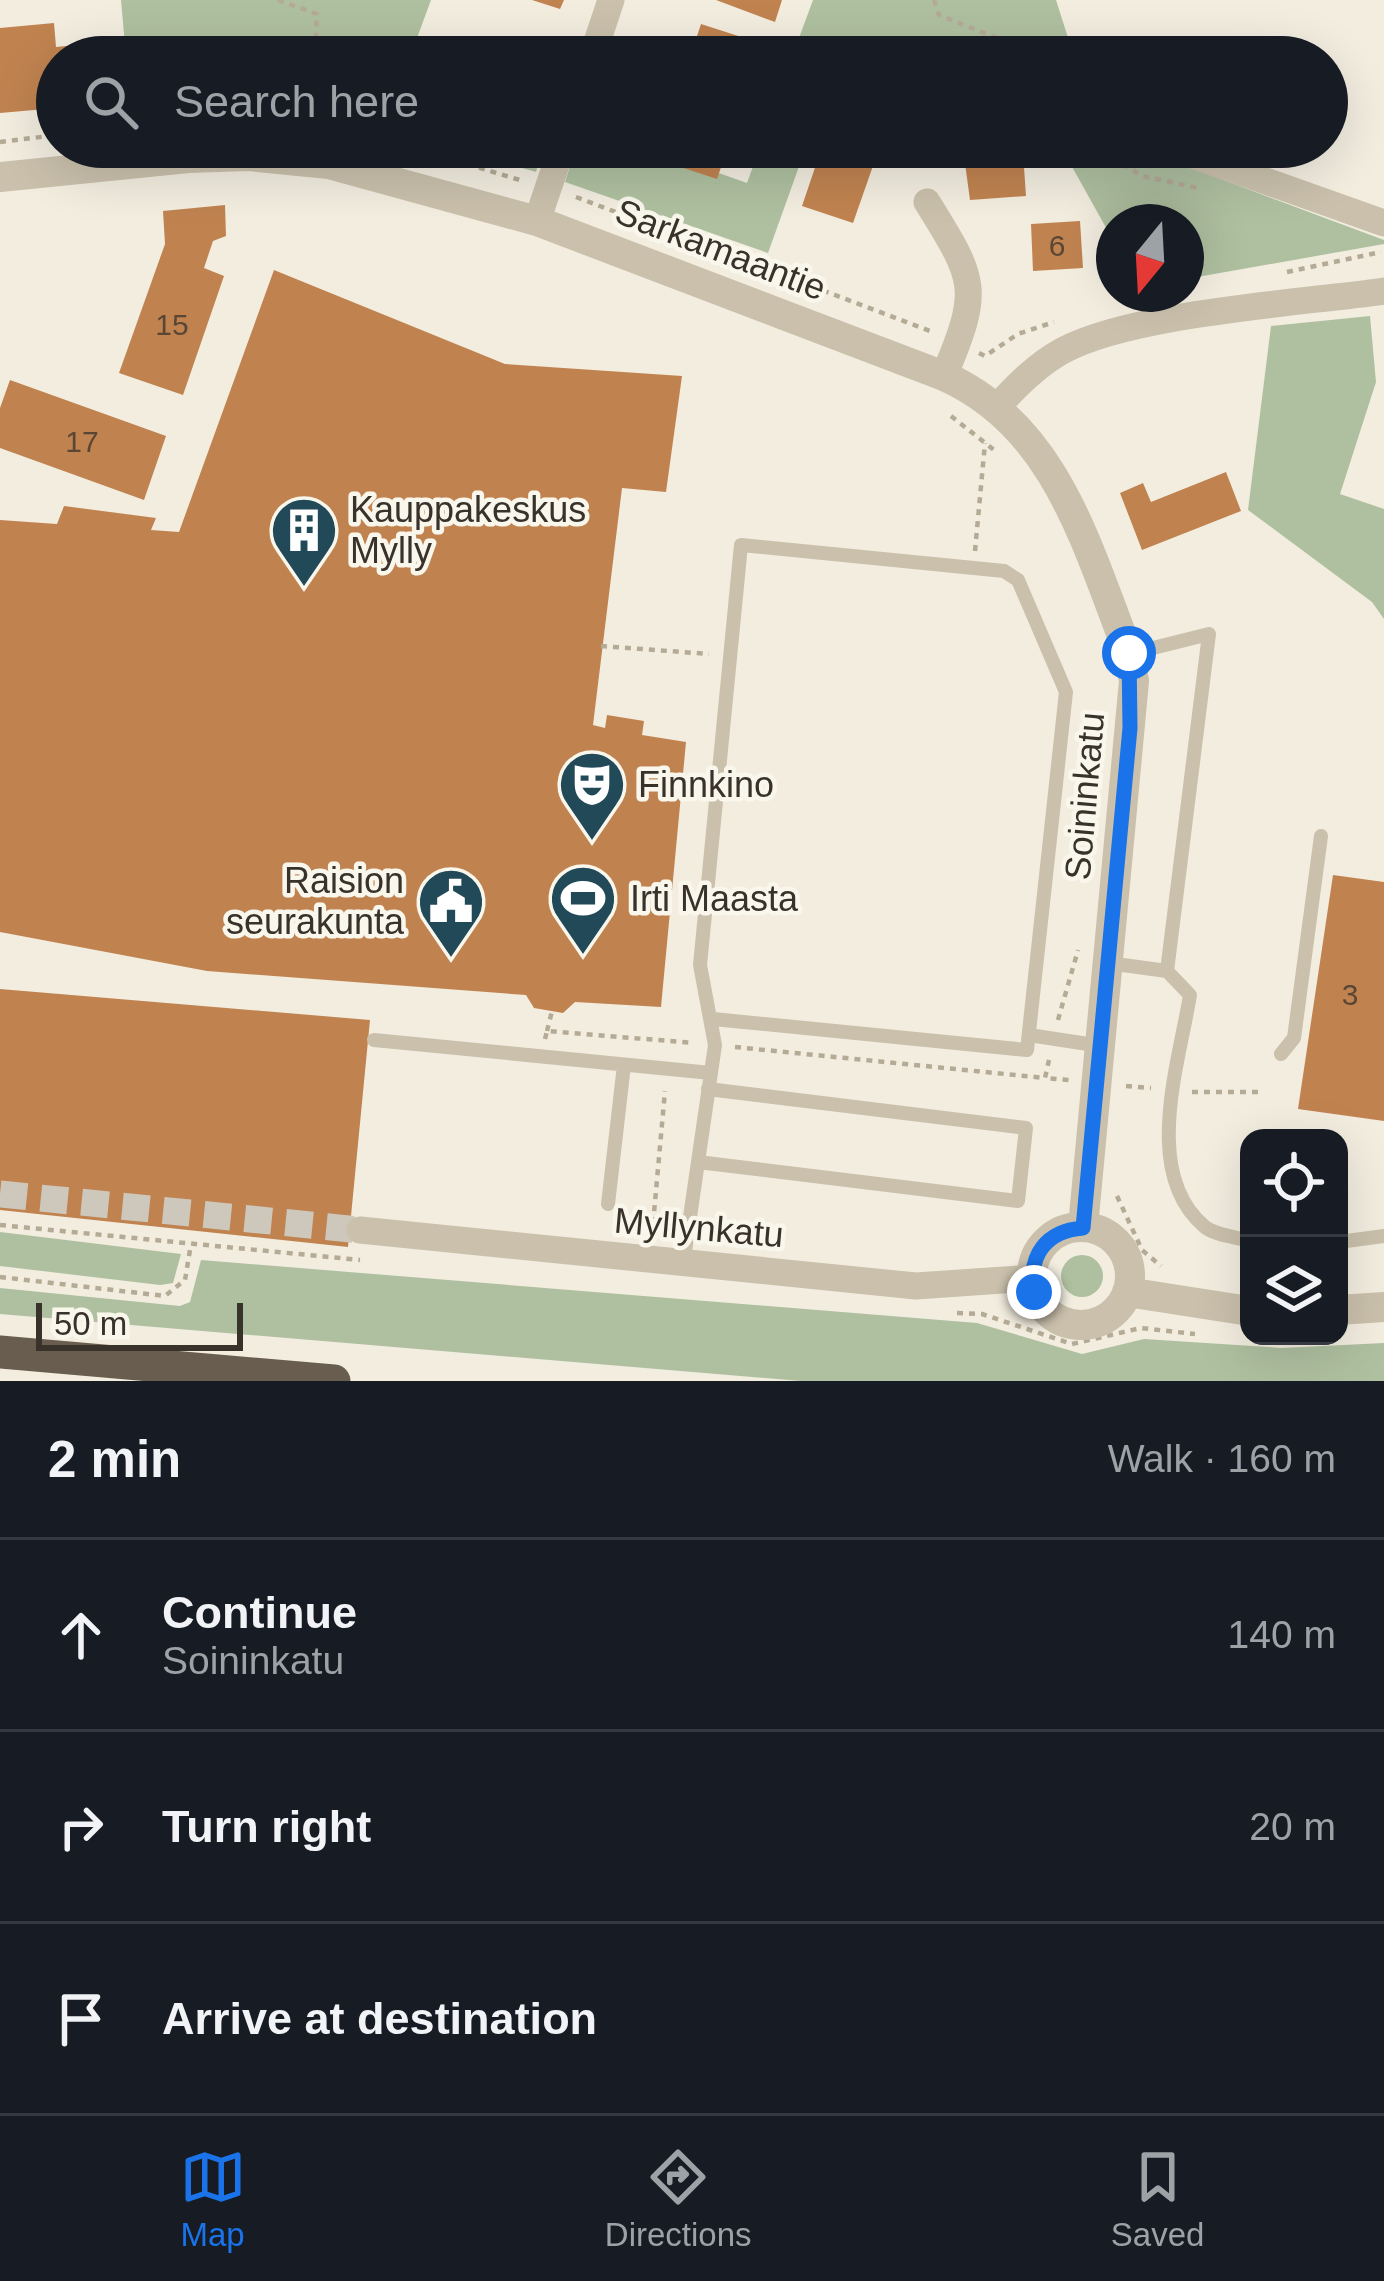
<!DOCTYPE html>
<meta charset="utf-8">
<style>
body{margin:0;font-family:Arial,sans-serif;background:#20242c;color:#f1f3f6}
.controls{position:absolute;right:36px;bottom:36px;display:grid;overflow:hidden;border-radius:24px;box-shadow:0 12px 48px #0002}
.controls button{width:108px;height:108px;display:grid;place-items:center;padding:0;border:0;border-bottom:3px solid #363941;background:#171b24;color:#f1f3f6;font:60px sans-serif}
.compass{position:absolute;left:1096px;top:204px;width:108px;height:108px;border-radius:50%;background:#171b24;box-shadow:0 12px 48px #0002;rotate:198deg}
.scale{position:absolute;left:36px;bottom:30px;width:207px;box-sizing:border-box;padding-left:12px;border:6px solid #38322a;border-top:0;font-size:33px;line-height:42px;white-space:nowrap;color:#38322a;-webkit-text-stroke:9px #f9f6ec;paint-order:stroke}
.stop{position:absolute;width:36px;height:36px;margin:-27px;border:9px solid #1a73e8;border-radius:50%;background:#fff}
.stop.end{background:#1a73e8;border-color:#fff;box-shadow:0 3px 12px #0008}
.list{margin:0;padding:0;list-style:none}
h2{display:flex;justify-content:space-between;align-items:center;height:156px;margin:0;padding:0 48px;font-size:51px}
h2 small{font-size:39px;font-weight:400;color:#9ea1a6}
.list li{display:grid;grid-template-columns:78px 1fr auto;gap:36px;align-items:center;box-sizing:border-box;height:192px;padding:0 48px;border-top:3px solid #363941}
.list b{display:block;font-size:45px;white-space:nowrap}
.list p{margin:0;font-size:39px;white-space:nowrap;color:#9ea1a6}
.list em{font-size:39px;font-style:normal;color:#9ea1a6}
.icon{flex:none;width:66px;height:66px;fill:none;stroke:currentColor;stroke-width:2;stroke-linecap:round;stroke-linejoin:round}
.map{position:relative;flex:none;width:1384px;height:1381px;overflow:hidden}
.search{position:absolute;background:#171b24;box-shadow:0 12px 48px #0002;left:36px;right:36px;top:36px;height:132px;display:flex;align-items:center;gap:30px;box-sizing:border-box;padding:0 42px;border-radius:66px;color:#9ea1a6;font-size:45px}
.sheet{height:732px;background:#171b24}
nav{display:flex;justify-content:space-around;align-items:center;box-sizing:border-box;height:168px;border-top:3px solid #363941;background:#171b24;font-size:33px;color:#9ea1a6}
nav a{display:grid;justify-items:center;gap:6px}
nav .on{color:#1a73e8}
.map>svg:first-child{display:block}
.green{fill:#afc0a0}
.building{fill:#c08350}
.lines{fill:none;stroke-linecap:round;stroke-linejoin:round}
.minor-tunnel{stroke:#cdc8bb;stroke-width:27;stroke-dasharray:27 14;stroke-linecap:butt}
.path{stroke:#b5aa96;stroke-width:4.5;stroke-dasharray:6 6;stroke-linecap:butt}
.service{stroke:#cac0ac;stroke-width:14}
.minor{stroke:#cac0ac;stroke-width:27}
.tertiary{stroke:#cac0ac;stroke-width:30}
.trunk{stroke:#685d4f;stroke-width:33}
.route{stroke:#1a73e8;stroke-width:15}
.labels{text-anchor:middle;stroke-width:9;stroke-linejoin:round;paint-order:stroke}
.number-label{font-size:30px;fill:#5a4634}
.street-label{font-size:36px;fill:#38322a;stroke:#f9f6ec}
.poi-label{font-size:36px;fill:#38322a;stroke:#f9f6ec;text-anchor:start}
</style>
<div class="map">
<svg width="1384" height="1381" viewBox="0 0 1384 1381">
<rect width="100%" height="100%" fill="#f2eddf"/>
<!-- green -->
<path class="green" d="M121 0H431L410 57H126Z
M813 0H1056L1071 47 1083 57H792Z
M449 147H543L536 172Z
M576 147H645L747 183 760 147H806L768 253 565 182Z
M1061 147H1173L1178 163 1384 240V244L1186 279V222H1114V242Z
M1370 316 1376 382 1340 494 1384 509V619L1372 602 1248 510 1271 326Z
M0 1232 181 1254 173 1283 160 1285 0 1266Z
M1061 1276a21 21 0 1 1 42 0a21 21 0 1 1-42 0Z
M201 1260 977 1323 1082 1354 1144 1339 1282 1348 1384 1343V1381H801L0 1314V1288L180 1306 190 1302Z"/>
<!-- building -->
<path class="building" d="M532 0H564L560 9Z
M716 0H782L775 22Z
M54 23 56 47 117 41 119 57H57V108L0 113V28Z
M701 24 766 45 761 57H690Z
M657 147H728L717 179 653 158Z
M822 147 874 163 853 223 802 206Z
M1023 153 1026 196 970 200 964 156Z
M225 205 226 236 213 241 204 268 224 276 183 395 119 373 165 244 163 211Z
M1080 221 1083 268 1033 271 1031 224Z
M274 270 505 364 682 376 666 492 622 488 593 725 605 728 607 715 644 721 642 735 686 742 661 1007 575 1002 563 1013 534 1008 526 995 207 971 0 932V520L57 524 64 506 156 518 151 530 179 532Z
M10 380 166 436 144 500 0 448V408Z
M1226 472 1241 511 1142 550 1120 493 1143 483 1151 502Z
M1333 875 1384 882V1121L1298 1109Z
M0 989 370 1020 348 1247 0 1210Z"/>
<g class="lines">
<!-- minor-tunnel -->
<path class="minor-tunnel" d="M0 1194 360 1230"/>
<!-- path -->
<path class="path" d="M278 0 317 14 315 57
M934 0 939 15 1044 57
M0 142 57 135
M410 147 520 180
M1091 147 1143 176 1202 189
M576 197 930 331
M1287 272 1381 252
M979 353 985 356 1018 334 1054 322
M951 416 994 450
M975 551 985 443
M601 646 709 654
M1058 1020 1078 950
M547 1031 552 1011
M545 1039 547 1031 694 1043
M735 1047 1045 1078
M1049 1060 1045 1078 1069 1080
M1126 1086 1151 1088
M1192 1092H1258
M1117 1196 1142 1250 1161 1266
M0 1225 360 1260
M652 1235 665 1091
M0 1277 165 1296 185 1280 191 1244
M957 1313 982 1314 1072 1344 1141 1328 1195 1334"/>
<!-- service -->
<path class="service" d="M1129 654 1209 634 1167 971
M1108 963 1167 971 1190 995C1179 1064 1141 1174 1205 1227 1215 1235 1236 1237 1249 1241
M1029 1035 1101 1046
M374 1040 711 1073
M1281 1054 1294 1038 1321 836
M698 1162 1018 1201 1026 1128 708 1089
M608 1204 624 1065
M1339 1242 1384 1236
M683 1265 715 1045 700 965 741 545 1004 571 1018 580 1066 692 1027 1050 713 1019"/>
<!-- minor -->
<path class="minor" d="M592 57 611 0
M1187 153 1384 223
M927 202C976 281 981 288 944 376
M537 221 562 147
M998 406C1017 385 1037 365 1062 351 1132 313 1300 303 1384 291
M360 1230 916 1286 1032 1278"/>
<!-- tertiary -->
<path class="tertiary" d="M0 177 188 158 248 156 329 164 537 221 944 376C1057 426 1087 548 1129 654L1134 681 1083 1227
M1032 1276a49 49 0 1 1 98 0a49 49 0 1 1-98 0Z
M1127 1292 1249 1311
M1339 1310 1384 1307"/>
<!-- trunk -->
<path class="trunk" d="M0 1352 334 1381"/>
</g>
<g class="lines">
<!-- route -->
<path class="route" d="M1034 1292C1028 1255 1046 1231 1083 1228L1130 728 1129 653"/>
</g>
<!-- icons -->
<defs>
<symbol id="building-pin" viewBox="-11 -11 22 30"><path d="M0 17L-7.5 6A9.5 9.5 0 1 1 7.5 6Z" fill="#224958" stroke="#f9f6ec"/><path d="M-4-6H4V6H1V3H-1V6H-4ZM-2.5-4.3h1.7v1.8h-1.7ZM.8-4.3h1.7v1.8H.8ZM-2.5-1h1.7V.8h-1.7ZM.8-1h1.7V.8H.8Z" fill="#fff"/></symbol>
<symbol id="theatre-pin" viewBox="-11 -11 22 30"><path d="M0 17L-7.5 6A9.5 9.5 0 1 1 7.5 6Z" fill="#224958" stroke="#f9f6ec"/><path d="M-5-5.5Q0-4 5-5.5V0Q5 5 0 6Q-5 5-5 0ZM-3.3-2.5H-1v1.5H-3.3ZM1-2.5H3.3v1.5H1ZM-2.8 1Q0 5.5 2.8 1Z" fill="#fff"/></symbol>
<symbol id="stadium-pin" viewBox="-11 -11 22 30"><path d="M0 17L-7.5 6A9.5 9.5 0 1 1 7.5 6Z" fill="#224958" stroke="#f9f6ec"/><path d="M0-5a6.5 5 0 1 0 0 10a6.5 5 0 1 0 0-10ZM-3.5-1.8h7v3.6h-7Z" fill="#fff"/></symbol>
<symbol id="civic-pin" viewBox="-11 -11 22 30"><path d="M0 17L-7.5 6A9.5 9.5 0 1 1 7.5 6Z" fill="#224958" stroke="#f9f6ec"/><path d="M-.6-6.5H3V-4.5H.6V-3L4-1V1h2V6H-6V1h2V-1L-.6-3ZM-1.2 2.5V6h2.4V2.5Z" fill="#fff"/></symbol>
</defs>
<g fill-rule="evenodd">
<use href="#building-pin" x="266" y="492" width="76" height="104"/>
<use href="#theatre-pin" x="554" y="746" width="76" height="104"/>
<use href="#stadium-pin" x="545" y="860" width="76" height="104"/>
<use href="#civic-pin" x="413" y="863" width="76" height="104"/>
</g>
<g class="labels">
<!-- number labels -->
<g class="number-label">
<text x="1057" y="256">6</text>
<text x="172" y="335">15</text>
<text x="82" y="452">17</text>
<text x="1350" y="1005">3</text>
</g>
<!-- street labels -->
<g class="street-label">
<text transform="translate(721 249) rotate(21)" y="13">Sarkamaantie</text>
<text transform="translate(1084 796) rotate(-85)" y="13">Soininkatu</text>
<text transform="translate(699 1227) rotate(5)" y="13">Myllynkatu</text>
</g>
<!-- poi labels -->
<g class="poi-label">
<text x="350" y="522">Kauppakeskus<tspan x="350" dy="41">Mylly</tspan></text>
<text x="638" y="797">Finnkino</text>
<text x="404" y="893" text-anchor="end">Raision<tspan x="404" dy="41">seurakunta</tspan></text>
<text x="630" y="911">Irti Maasta</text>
</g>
</g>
</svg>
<div class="controls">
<button><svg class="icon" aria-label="locate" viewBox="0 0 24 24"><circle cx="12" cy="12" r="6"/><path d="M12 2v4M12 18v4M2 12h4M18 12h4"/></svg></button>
<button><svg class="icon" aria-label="layers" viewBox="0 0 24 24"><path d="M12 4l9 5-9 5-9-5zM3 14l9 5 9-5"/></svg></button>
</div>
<svg class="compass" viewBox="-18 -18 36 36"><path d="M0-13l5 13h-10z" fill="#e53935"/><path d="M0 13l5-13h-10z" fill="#9ea1a6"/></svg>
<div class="scale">50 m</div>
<div class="stop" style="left:1129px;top:653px"></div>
<div class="stop end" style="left:1034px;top:1292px"></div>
<div class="search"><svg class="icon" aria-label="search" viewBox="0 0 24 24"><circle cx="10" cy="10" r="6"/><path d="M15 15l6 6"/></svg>Search here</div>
</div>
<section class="sheet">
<h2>2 min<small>Walk · 160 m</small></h2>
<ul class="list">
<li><svg class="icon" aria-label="ahead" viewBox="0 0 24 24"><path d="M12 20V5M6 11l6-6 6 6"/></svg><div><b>Continue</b><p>Soininkatu</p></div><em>140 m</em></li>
<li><svg class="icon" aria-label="right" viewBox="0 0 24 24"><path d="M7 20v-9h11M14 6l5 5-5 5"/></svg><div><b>Turn right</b></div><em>20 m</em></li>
<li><svg class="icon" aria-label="arrive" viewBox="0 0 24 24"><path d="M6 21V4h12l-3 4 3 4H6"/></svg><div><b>Arrive at destination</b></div></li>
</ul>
</section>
<nav>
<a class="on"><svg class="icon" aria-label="map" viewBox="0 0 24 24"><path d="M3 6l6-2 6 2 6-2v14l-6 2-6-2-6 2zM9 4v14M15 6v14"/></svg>Map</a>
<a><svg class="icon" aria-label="directions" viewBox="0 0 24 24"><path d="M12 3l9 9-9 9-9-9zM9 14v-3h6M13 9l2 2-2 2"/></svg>Directions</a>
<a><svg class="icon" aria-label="saved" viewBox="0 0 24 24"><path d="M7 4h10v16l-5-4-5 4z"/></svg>Saved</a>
</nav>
